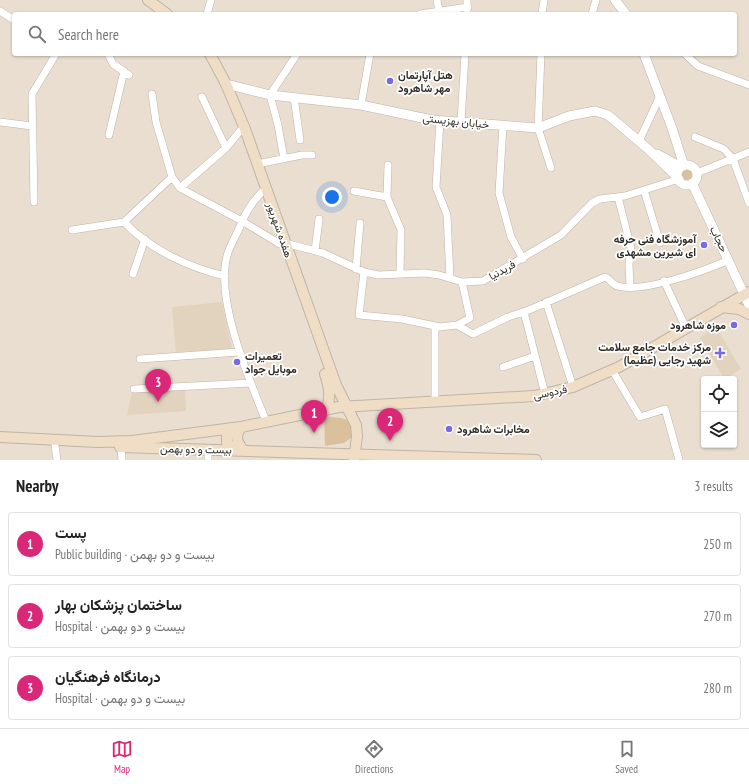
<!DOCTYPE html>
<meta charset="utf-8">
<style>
body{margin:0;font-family:"PT Sans Narrow",Vazirmatn,sans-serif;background:#f6f6f6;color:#222}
.controls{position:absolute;right:12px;bottom:12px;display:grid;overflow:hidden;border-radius:4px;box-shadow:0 1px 3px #0004}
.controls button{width:36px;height:36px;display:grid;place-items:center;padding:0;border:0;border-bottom:1px solid #e0e0e0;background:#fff;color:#222;font:20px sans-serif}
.you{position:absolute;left:332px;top:197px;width:14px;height:14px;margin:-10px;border:3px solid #fff;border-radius:50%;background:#1a73e8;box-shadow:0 0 0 6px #1a73e833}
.badge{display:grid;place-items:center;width:26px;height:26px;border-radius:50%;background:#db2777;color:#fff;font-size:13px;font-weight:700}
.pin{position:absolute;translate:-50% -33px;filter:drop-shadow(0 1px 2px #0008)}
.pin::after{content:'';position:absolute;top:21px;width:14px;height:12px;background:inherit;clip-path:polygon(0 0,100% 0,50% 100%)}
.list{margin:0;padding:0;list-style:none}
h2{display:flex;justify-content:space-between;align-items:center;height:52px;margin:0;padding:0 16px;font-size:17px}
h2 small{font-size:13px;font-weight:400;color:#767676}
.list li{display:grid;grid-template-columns:26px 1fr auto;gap:12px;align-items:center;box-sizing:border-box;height:64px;margin:0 8px 8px;padding:0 8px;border:1px solid #e0e0e0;border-radius:4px}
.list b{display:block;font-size:15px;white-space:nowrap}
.list p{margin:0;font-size:13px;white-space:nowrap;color:#767676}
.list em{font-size:13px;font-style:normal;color:#767676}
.icon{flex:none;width:22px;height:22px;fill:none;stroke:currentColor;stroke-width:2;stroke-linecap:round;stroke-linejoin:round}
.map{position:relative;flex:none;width:749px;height:460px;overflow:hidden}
.search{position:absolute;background:#fff;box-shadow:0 1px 3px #0004;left:12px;right:12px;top:12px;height:44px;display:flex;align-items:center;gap:10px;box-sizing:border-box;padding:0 14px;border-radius:4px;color:#767676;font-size:15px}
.sheet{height:268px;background:#fff}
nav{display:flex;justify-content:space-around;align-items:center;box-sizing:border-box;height:56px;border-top:1px solid #e0e0e0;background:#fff;font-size:11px;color:#767676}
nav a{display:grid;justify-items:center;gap:2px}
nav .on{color:#db2777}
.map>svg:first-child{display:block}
.built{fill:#e1d3be}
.green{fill:#dbc09c}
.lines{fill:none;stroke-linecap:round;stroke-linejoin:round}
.minor-casing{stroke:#beb4a7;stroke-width:8}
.tertiary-casing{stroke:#beb4a7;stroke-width:10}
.secondary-casing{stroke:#beb4a7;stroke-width:12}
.minor{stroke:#fff;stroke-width:7}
.tertiary{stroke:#fff;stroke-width:9}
.secondary{stroke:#efdec5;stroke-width:10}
.poi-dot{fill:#776ae5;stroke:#fff;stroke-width:1.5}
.labels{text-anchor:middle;stroke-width:3.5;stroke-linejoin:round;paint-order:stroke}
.poi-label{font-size:11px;font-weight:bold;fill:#2f2b25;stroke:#fff;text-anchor:start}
.street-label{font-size:11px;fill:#2f2b25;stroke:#fff}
</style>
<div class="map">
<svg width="749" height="460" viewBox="0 0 749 460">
<rect width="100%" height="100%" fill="#e9ded0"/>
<!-- built -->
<path class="built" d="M222 302 232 349 176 352 172 307Z
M716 327 741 369 725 379H724L700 337Z
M185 388 186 411 127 415 132 392Z"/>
<!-- green -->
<path class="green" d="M682 175a5 5 0 1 1 10 0a5 5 0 1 1-10 0Z
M324 416C342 419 353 415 352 437L344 443 325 446Z"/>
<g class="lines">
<defs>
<path id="minor" d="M437 0 439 11
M467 0V14
M0 11 14 20
M207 14 211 0
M420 14 468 7
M542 14 544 0
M592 14 596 0
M108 54 113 64 129 75
M541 54 538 128 551 168
M685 54 698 66 749 85
M152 94 156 122 172 177 180 188 242 221 280 244
M202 97 226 148
M294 97 300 140
M361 105 370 54
M440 121 436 187 447 215 450 278
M0 122 32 126
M461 122 465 54
M503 125 499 193 511 237 523 259
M109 135 124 71
M695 137 724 149 733 159 749 203
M639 141 660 96
M284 159 278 125 270 95 297 54
M257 164 302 155H312
M388 165 387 197 401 230 400 273
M697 173 749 152
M180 188 226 148 240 131
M644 190 660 243
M354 191 387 197
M262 192C250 204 244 216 238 231 234 239 229 248 227 256 215 300 249 379 266 421
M618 197 631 248 629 264 630 287
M34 202 32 94 56 54
M124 222C149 249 190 268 225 276
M72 230 124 222 172 177
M285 243 323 253 364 272 378 275 425 273 439 275 462 282 483 281 561 235 592 203 600 199 625 196 679 179
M315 251 319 219
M356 269 360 223
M364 272 359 315 402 319 440 327 457 325 473 334 508 317 529 310 605 277C610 279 612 284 617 286 642 294 706 270 729 260
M133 274 145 239
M664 281 686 328
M546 302 573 387
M524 312 545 394
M457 325 470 318 462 282
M140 359 239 352
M503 367 535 356
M612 370 640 417 665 409 679 460
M134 389 251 383
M435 402V326
M55 445 57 460
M121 447 122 460
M208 460V450"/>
<path id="tertiary" d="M615 0 626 14
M644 54 672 128 684 166
M226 84 270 95 361 105 432 120 538 128 569 116 595 111 608 115 648 149 679 179
M657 154 681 167
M677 175a10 10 0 1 1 20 0a10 10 0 1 1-20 0Z
M692 183 749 305"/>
<path id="secondary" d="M148 0 167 14
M210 54 226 84 245 129 336 385 356 425 357 436 354 460
M721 307 739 309 749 314
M325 374C329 386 331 396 327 409
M241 427C235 436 236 441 243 450
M231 428 227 436V443L234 450
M0 437 98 442 132 441 241 427 339 407 534 396 573 387 619 367 749 292
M120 447 536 460"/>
</defs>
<!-- minor casing -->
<use href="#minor" class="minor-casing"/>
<!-- tertiary casing -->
<use href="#tertiary" class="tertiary-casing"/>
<!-- secondary casing -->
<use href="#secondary" class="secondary-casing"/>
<!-- minor -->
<use href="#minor" class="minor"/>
<!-- tertiary -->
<use href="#tertiary" class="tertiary"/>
<!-- secondary -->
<use href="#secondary" class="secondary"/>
</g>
<!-- markers -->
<g class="poi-dot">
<circle cx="390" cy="81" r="4"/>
<circle cx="704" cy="245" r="4"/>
<circle cx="734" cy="325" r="4"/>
<path d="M718 347h4v4h4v4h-4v4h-4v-4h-4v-4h4z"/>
<circle cx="237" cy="362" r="4"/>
<circle cx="449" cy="429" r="4"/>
</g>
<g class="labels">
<!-- poi labels -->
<g class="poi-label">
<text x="398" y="79">هتل آپارتمان<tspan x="398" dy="13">مهر شاهرود</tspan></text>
<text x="696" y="243" text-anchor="end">آموزشگاه فنی حرفه<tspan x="696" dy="13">ای شیرین مشهدی</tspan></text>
<text x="726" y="329" text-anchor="end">موزه شاهرود</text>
<text x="711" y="351" text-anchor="end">مرکز خدمات جامع سلامت<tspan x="711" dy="13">شهید رجایی (عظیما)</tspan></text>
<text x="245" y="360">تعمیرات<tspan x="245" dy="13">موبایل جواد</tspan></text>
<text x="457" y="433">مخابرات شاهرود</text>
</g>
<!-- street labels -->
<g class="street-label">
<text transform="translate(456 121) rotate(6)" y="4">خیابان بهزیستی</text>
<text transform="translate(280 230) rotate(71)" y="4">هفده شهریور</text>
<text transform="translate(719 239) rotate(64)" y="4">حجاب</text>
<text transform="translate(502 270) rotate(-29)" y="4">فریدنیا</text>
<text transform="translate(550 392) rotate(-12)" y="4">فردوسی</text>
<text transform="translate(196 449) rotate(1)" y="4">بیست و دو بهمن</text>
</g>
</g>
</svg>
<div class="controls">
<button><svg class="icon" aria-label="locate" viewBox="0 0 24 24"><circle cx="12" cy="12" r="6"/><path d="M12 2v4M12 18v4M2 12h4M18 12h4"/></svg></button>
<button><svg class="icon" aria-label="layers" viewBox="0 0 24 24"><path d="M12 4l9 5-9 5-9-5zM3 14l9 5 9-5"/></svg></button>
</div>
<div class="you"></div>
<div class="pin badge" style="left:314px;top:433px">1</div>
<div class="pin badge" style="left:390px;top:441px">2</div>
<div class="pin badge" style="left:158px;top:402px">3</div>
<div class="search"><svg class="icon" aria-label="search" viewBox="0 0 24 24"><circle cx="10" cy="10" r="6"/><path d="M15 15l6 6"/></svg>Search here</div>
</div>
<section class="sheet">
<h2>Nearby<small>3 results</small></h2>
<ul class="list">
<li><span class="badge">1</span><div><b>پست</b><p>Public building · بیست و دو بهمن</p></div><em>250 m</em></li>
<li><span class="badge">2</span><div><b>ساختمان پزشکان بهار</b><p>Hospital · بیست و دو بهمن</p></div><em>270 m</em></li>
<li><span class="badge">3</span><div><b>درمانگاه فرهنگیان</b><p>Hospital · بیست و دو بهمن</p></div><em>280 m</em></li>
</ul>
</section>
<nav>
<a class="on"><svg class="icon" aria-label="map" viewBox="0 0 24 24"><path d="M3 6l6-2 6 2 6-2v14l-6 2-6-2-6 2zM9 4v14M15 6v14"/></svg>Map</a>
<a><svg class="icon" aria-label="directions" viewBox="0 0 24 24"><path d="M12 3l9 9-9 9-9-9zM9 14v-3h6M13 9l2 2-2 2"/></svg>Directions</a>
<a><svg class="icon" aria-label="saved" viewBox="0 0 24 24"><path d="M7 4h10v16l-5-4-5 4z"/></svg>Saved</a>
</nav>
